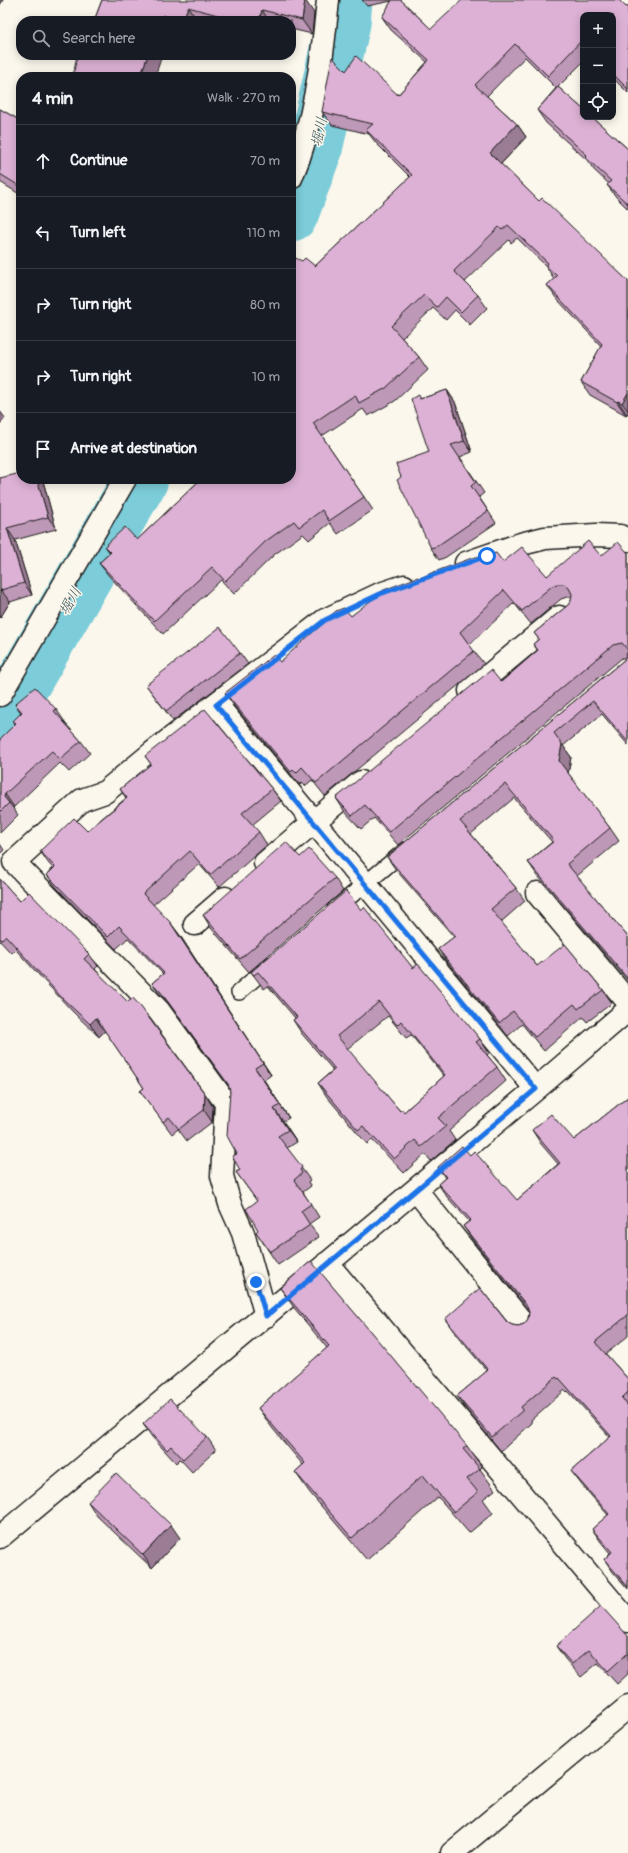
<!DOCTYPE html>
<meta charset="utf-8">
<style>
body{margin:0;font-family:Pangolin,"Klee One",sans-serif;background:#20242c;color:#f1f3f6}
.controls{position:absolute;right:12px;top:12px;display:grid;overflow:hidden;border-radius:8px;box-shadow:0 2px 10px #0003}
.controls button{width:36px;height:36px;display:grid;place-items:center;padding:0;border:0;border-bottom:1px solid #363941;background:#171b24;color:#f1f3f6;font:20px sans-serif}
.stop{position:absolute;width:12px;height:12px;margin:-9px;border:3px solid #1a73e8;border-radius:50%;background:#fff}
.stop.end{background:#1a73e8;border-color:#fff;box-shadow:0 1px 4px #0008}
.list{margin:0;padding:0;list-style:none}
h2{display:flex;justify-content:space-between;align-items:center;height:52px;margin:0;padding:0 16px;font-size:17px}
h2 small{font-size:13px;font-weight:400;color:#9ea1a6}
.list li{display:grid;grid-template-columns:26px 1fr auto;gap:12px;align-items:center;box-sizing:border-box;height:72px;padding:0 16px;border-top:1px solid #363941}
.list b{display:block;font-size:15px;white-space:nowrap}
.list em{font-size:13px;font-style:normal;color:#9ea1a6}
.icon{flex:none;width:22px;height:22px;fill:none;stroke:currentColor;stroke-width:2;stroke-linecap:round;stroke-linejoin:round}
.map{position:relative;flex:none;width:628px;height:1853px;overflow:hidden}
.search{position:absolute;background:#171b24;box-shadow:0 2px 10px #0003;left:16px;top:16px;width:280px;height:44px;display:flex;align-items:center;gap:10px;box-sizing:border-box;padding:0 14px;border-radius:16px;color:#9ea1a6;font-size:15px}
.panel{position:absolute;background:#171b24;box-shadow:0 2px 10px #0003;left:16px;top:72px;width:280px;height:412px;border-radius:16px}
.map>svg:first-child{display:block}
.lines{fill:none;stroke-linecap:round;stroke-linejoin:round}
.river{stroke:#7cccd9;stroke-width:55}
.lane-casing{stroke:#1c1c1c;stroke-width:18}
.street-casing{stroke:#1c1c1c;stroke-width:25}
.lane{stroke:#fbf7ec;stroke-width:15}
.street{stroke:#fbf7ec;stroke-width:22}
.wall{fill:#be98b7;stroke:#1c1c1c;fill-rule:evenodd}
.shaded-wall{fill:#9b7c95;stroke:#1c1c1c}
.building{fill:#ddb1d5;stroke:#1c1c1c;fill-rule:evenodd}
.route{stroke:#1a73e8;stroke-width:5}
.labels{text-anchor:middle;stroke-width:3;stroke-linejoin:round;paint-order:stroke}
.water-label{font-size:15px;font-style:italic;fill:#3e5a5e;stroke:#fbf7ec}
</style>
<div class="map">
<svg width="628" height="1853" viewBox="0 0 628 1853">
<rect width="100%" height="100%" fill="#fbf7ec"/>
<filter id="ink" filterUnits="userSpaceOnUse"><feTurbulence type="fractalNoise" baseFrequency=".025" numOctaves="2"/><feDisplacementMap in="SourceGraphic" scale="8" xChannelSelector="R" yChannelSelector="G"/><feConvolveMatrix kernelMatrix="1 2 1 2 8 2 1 2 1" color-interpolation-filters="sRGB"/></filter>
<g filter="url(#ink)">
<g class="lines">
<!-- river -->
<path class="river" d="M291 214 315 149 343 23 345 0
M0 723 141 479"/>
<defs>
<path id="lane" d="M335 909 406 850
M239 992 270 965"/>
<path id="street" d="M291 178C315 122 322 61 328 0
M466 563 521 544 545 538 596 535 620 536 628 540
M470 691 559 617
M0 695 125 479
M217 705 536 1089
M265 863 361 782
M537 893 628 1002
M195 924 225 898
M416 1190 526 1327
M327 1263 628 1621
M266 1316 243 1233 230 1204 222 1176 226 1103 159 1011 14 862 82 800 105 792 152 753 325 620 380 594 404 586
M0 1537 536 1089 628 1010
M452 1853 628 1707"/>
</defs>
<!-- lane casing -->
<use href="#lane" class="lane-casing"/>
<!-- street casing -->
<use href="#street" class="street-casing"/>
<!-- lane -->
<use href="#lane" class="lane"/>
<!-- street -->
<use href="#street" class="street"/>
</g>
<!-- wall -->
<path class="wall" d="M102 0 314 13 312 34 291 29V21H200L197 20V21H94Z
M362 0H401L431 29 626 7 628 5V93L613 78V15H583V62L558 87 628 149V209L617 198 607 185 609 184 594 170 587 160 546 123 537 110 556 88 525 57 487 96 517 124 526 137 501 164 539 201 628 281V414H627L626 415 590 395 581 382 601 346 556 298 547 285 554 279 546 266 517 238 511 243 509 240 465 282 478 295 487 308 470 325 455 310 446 320 433 308 402 338 419 357 428 370 395 401 368 416 363 409 322 436 373 510 338 534 330 523 309 540 303 534 275 554 234 594 221 580 163 634 109 576 99 563 110 553 105 546 137 540 200 480 199 479H291L302 261 315 266 410 177 376 143 369 134 332 125 322 112 346 71 398 95 427 62 391 30 382 17 392 1 367 6Z
M0 109 21 121V195L0 182Z
M447 390 455 402 472 452 460 457 484 493 479 497 496 523 446 557 439 560 431 548 401 477 429 452 420 399Z
M0 478 43 481 56 529 15 540 32 595 10 602 0 618Z
M628 553V745L602 714 563 746 571 757 568 773 610 828 619 841 577 876 628 937V981L537 875 528 862 552 842 514 798 471 834 516 888 525 901 501 922 537 966 603 990 612 1003 587 1022 583 1017 544 1051 522 1024 508 1036 447 962 438 949 454 937 396 870 387 857 625 659V658H622L398 845 374 818 361 829 345 812 336 798 501 682 538 651 533 644 539 639 534 633 568 605 571 601 572 597H567L561 599 531 624 514 603 469 645 484 664 325 796 312 780 305 786 302 783 300 785 234 706 225 693 280 662 351 616 419 579 503 562 547 576 601 556Z
M240 653 248 664 173 721 146 685Z
M15 704 56 709 65 722H64L81 741 90 753 69 772 60 763 14 807 13 808 18 815 0 833V739L15 724 13 721 21 713Z
M145 756 272 789 281 801 252 825 259 832 267 845 219 887 199 864 153 905 179 934 271 1075 264 1080 289 1118 283 1121 297 1142 287 1148 310 1180 308 1182 311 1186 303 1192 319 1217 309 1224 319 1237 278 1265 256 1232 258 1230 257 1201 236 1172 240 1170 237 1154 230 1091 228 1084 169 1004 161 995 152 983 163 974 128 938 116 949 56 887 47 875 53 868 49 864 40 851 87 831 126 798 120 789 151 764Z
M0 844 4 850 0 854Z
M300 857 335 878 343 891 249 972 211 928 203 915Z
M0 879 20 901 89 954 98 966 95 969 205 1094 213 1107 212 1122 187 1141 178 1129 172 1134 140 1091 144 1088 105 1031 99 1037 72 1011 15 949 11 953 0 941Z
M361 910 413 968 480 1039 489 1053 487 1055 497 1067 506 1081 449 1131 455 1140 431 1161 425 1154 404 1173 372 1140 367 1144 327 1097 318 1083 333 1070 302 1034 293 1020 295 1018 268 986 264 989 251 972ZM388 1016 406 1038 411 1035 444 1076 404 1112 400 1111 347 1049Z
M628 1097V1336L606 1354 628 1379V1589L613 1572 604 1559 610 1553 601 1542 592 1529 608 1515 581 1484 571 1471 610 1437 568 1391 567 1392 565 1390 531 1420 532 1423 501 1451 466 1409 457 1396 487 1371 454 1332 445 1319 507 1322 512 1325 518 1326 524 1324 528 1319 529 1312 528 1310 472 1239 463 1226 469 1221 447 1197 438 1184 445 1178 438 1167 470 1155 517 1200 558 1164 541 1144 532 1130 574 1140Z
M280 1288 467 1446 482 1467 480 1469 495 1490 483 1499 493 1513 469 1533 438 1497 367 1560 310 1493 295 1472 303 1465 273 1429 258 1408 327 1348 295 1309Z
M143 1424 207 1437 216 1450 192 1472 180 1459 176 1463 152 1437Z
M88 1502 180 1538 152 1568 97 1516Z
M628 1636V1674L617 1684 598 1663 581 1677 565 1659 556 1646Z"/>
<!-- shaded-wall -->
<path class="shaded-wall" d="M0 0H3L0 5Z
M305 0 314 13 312 34 302 20Z
M188 7 197 20V21H186L184 17Z
M262 10 269 21H259Z
M163 15 167 21H160Z
M181 15 185 21H178Z
M148 55H162L155 77H140Z
M517 124 526 137 499 166 490 153Z
M447 390 455 402 472 452 464 441Z
M628 393V411L622 403Z
M618 401 627 414 626 415 617 402Z
M0 411 5 418 0 424Z
M37 479H41L43 481 56 529 48 517Z
M7 528 15 540 32 595 24 583Z
M1 590 10 602 0 618V592Z
M562 744 571 757 568 774 559 761Z
M5 794 14 807 13 808 9 803 4 797Z
M170 922 179 934 271 1075 263 1063Z
M96 1018 105 1031 99 1037 90 1024Z
M255 1068 264 1080 289 1118 280 1105Z
M205 1094 213 1107 212 1122 204 1110Z
M274 1109 283 1121 297 1142 288 1130Z
M171 1525 180 1538 152 1568 143 1555Z"/>
<!-- building -->
<path class="building" d="M102 0H305L302 20 262 10 259 21H240L188 7 184 17 181 15 178 21 163 15 160 21H94Z
M392 0H401L431 29 462 0H619L626 7 628 5V89L613 74V15H583V44L580 42 548 76 515 44 475 85 517 124 490 153 539 201 542 198 628 281V393L622 403 618 401 617 402 581 382 602 344 547 285 557 276 546 266 548 263 508 225 502 230 499 227 454 271 478 295 461 312 446 297 437 307 424 295 391 326 419 357 386 388 359 403 355 395 313 423 364 497 329 521 322 510 299 527 294 521 266 541 225 581 212 567 154 621 99 563 111 552 105 546 125 527 137 540 201 479H291V256L302 261 305 258 315 266 412 175 366 130 373 124 322 112 332 57 346 71 356 56 398 95 429 60 382 17Z
M77 55H148L140 77H73Z
M558 87 583 109V117H592L628 149V204L607 185 611 181 585 157 587 155 537 110Z
M0 109 21 121V187L0 174Z
M447 390 464 441 451 445 476 482 471 486 488 511 437 546 431 548 397 480 401 477 396 464 429 452 411 399 418 395 420 399Z
M21 473V479H37L48 517 7 528 24 583 1 590 0 592V478Z
M588 541 601 556 618 542 628 553V742L593 701 554 733 562 744 559 761 610 828 567 864 628 937V979L528 862 554 841 505 784 460 821 516 888 491 909 537 966 565 944 603 990 578 1009 574 1004 535 1037 513 1011 499 1023 438 949 455 936 387 857 625 659 628 650 622 643 613 645 389 832 365 805 352 816 336 798 491 670 501 682 538 650 533 644 539 639 534 633 568 605 571 601 572 594 569 588 564 584H557L552 586 522 611 504 590 460 632 474 651 316 783 302 767 296 773 293 770 291 772 225 693 274 655 280 662 336 611 344 608 351 616 384 590 418 577 419 579 429 574 472 558 496 553 503 562 522 547 547 576Z
M220 627 240 653 166 711 146 685Z
M35 687 56 709 54 711 81 741 60 759 52 751 5 794 4 797 9 803 0 812V739L16 723 13 721 22 712 15 704Z
M205 709 272 789 242 813 259 832 210 875 190 851 143 894 170 922 263 1063 255 1068 280 1105 274 1109 288 1130 278 1136 302 1167 300 1170 302 1173 294 1180 311 1204 301 1211 310 1225 270 1252 256 1232 258 1230 246 1209 257 1201 236 1172 240 1170 232 1156 237 1154 227 1136 230 1091 228 1084 160 991 152 983 164 973 119 926 108 937 47 875 55 867 40 851 74 818 87 831 127 798 120 789 151 764 145 756Z
M286 842 300 857 309 849 335 878 240 959 203 915Z
M0 879 20 901 29 892 89 954 84 959 128 1002 133 998 141 1007 205 1094 204 1110 179 1129 169 1117 163 1122 140 1091 144 1088 96 1018 90 1024 63 999 6 936 2 940 0 938Z
M346 891 361 910 364 907 413 968 418 964 480 1039 476 1042 497 1067 438 1118 446 1126 421 1147 415 1140 394 1159 363 1126 358 1130 318 1083 335 1069 293 1020 297 1017 258 972 254 975 251 972ZM379 1002 397 1025 401 1021 445 1075 404 1112 402 1109 400 1111 337 1036Z
M628 1097V1315L595 1342 628 1379V1392L622 1398 628 1406V1587L604 1559 612 1552 592 1529 609 1514 571 1471 611 1436 559 1378 558 1379 556 1377 521 1407 523 1410 492 1437 457 1396 488 1370 445 1319 480 1288 507 1322 512 1325 518 1326 524 1324 528 1319 529 1312 527 1306 463 1226 471 1220 438 1184 446 1177 438 1167 462 1146 470 1155 474 1151 517 1200 560 1163 532 1130 551 1114 574 1140Z
M311 1261 467 1446 463 1449 480 1469 467 1479 478 1492 454 1512 423 1475 352 1538 295 1472 305 1463 258 1408 329 1346 280 1288Z
M170 1399 207 1437 183 1459 171 1446 167 1450 143 1424Z
M116 1473 171 1525 143 1555 88 1502Z
M601 1606 628 1636V1653L608 1671 589 1650 572 1664 556 1646Z"/>
</g>
<g class="lines" filter="url(#ink)">
<!-- route -->
<path class="route" d="M256 1282 266 1316 536 1089 216 705 325 620 380 594 487 556"/>
</g>
<g class="labels">
<!-- water labels -->
<g class="water-label">
<text transform="translate(319 132) rotate(-77)" y="5">堀川</text>
<text transform="translate(70 601) rotate(-60)" y="5">堀川</text>
</g>
</g>
</svg>
<div class="controls">
<button>+</button>
<button>−</button>
<button><svg class="icon" aria-label="locate" viewBox="0 0 24 24"><circle cx="12" cy="12" r="6"/><path d="M12 2v4M12 18v4M2 12h4M18 12h4"/></svg></button>
</div>
<div class="stop" style="left:487px;top:556px"></div>
<div class="stop end" style="left:256px;top:1282px"></div>
<div class="search"><svg class="icon" aria-label="search" viewBox="0 0 24 24"><circle cx="10" cy="10" r="6"/><path d="M15 15l6 6"/></svg>Search here</div>
<section class="panel">
<h2>4 min<small>Walk · 270 m</small></h2>
<ul class="list">
<li><svg class="icon" aria-label="ahead" viewBox="0 0 24 24"><path d="M12 20V5M6 11l6-6 6 6"/></svg><div><b>Continue</b></div><em>70 m</em></li>
<li><svg class="icon" aria-label="left" viewBox="0 0 24 24"><path d="M17 20v-9H6M10 6l-5 5 5 5"/></svg><div><b>Turn left</b></div><em>110 m</em></li>
<li><svg class="icon" aria-label="right" viewBox="0 0 24 24"><path d="M7 20v-9h11M14 6l5 5-5 5"/></svg><div><b>Turn right</b></div><em>80 m</em></li>
<li><svg class="icon" aria-label="right" viewBox="0 0 24 24"><path d="M7 20v-9h11M14 6l5 5-5 5"/></svg><div><b>Turn right</b></div><em>10 m</em></li>
<li><svg class="icon" aria-label="arrive" viewBox="0 0 24 24"><path d="M6 21V4h12l-3 4 3 4H6"/></svg><div><b>Arrive at destination</b></div></li>
</ul>
</section>
</div>
